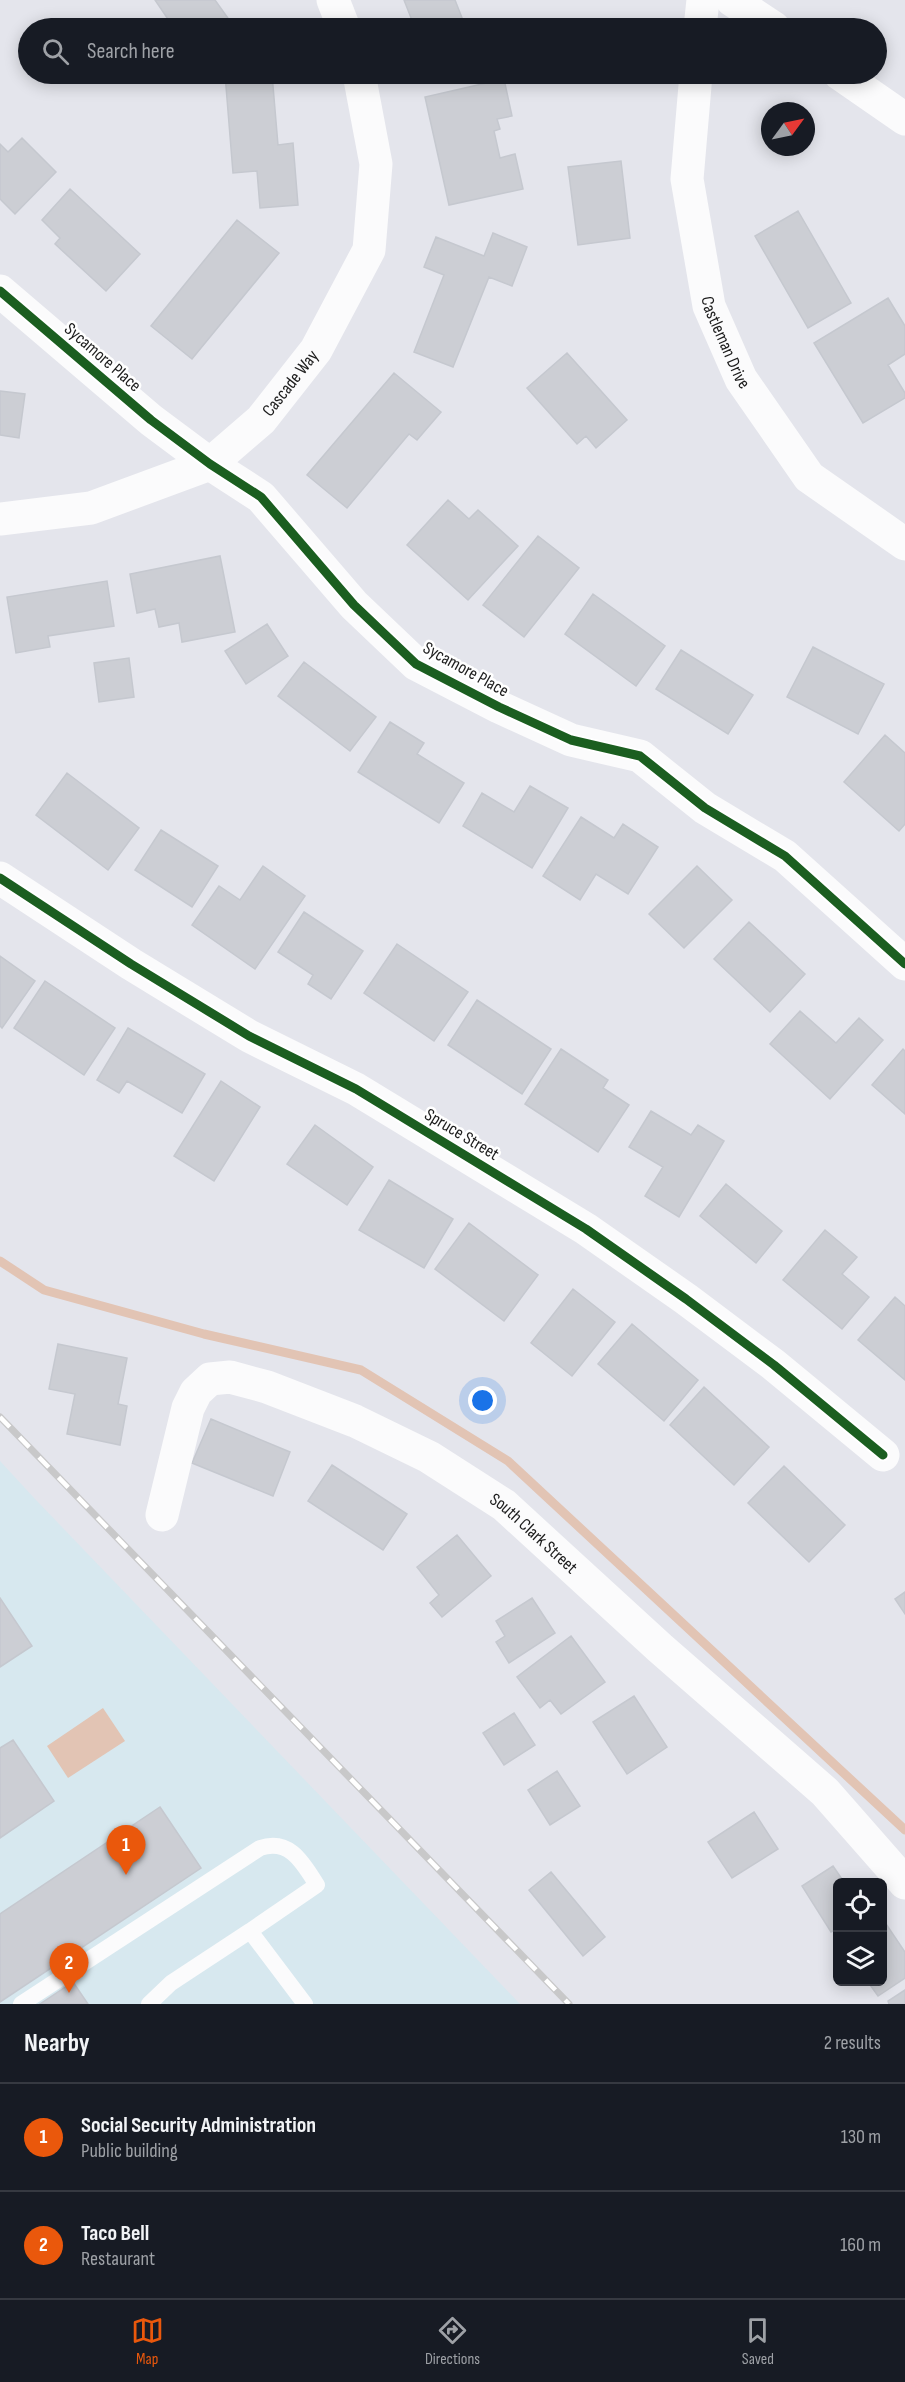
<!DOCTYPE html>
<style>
body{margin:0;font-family:"Sofia Sans Condensed",sans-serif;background:#20242c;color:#f1f3f6}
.controls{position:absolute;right:18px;bottom:18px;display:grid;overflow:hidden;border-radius:9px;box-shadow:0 3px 15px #0003}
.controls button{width:54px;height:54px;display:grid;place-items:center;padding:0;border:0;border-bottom:2px solid #363941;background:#171b24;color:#f1f3f6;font:30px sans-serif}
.compass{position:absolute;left:761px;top:102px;width:54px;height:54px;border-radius:50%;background:#171b24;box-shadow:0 3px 15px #0003;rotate:57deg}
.you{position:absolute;left:483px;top:1401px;width:21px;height:21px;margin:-15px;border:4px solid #fff;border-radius:50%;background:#1a73e8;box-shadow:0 0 0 9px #1a73e833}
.badge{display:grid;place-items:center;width:39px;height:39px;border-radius:50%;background:#ea580c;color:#fff;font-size:20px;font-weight:700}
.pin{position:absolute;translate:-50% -50px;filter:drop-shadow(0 2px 3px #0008)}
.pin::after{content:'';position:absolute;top:32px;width:21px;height:18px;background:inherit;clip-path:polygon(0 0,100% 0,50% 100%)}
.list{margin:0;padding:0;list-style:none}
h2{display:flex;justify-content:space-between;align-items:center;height:78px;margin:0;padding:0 24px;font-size:26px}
h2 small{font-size:20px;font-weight:400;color:#9ea1a6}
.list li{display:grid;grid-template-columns:39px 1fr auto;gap:18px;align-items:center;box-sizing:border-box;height:108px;padding:0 24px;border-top:2px solid #363941}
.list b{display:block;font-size:22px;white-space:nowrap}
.list p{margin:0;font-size:20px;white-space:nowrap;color:#9ea1a6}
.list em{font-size:20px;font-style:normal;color:#9ea1a6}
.icon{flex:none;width:33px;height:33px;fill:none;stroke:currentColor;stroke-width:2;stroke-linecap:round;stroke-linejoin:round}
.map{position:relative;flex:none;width:905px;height:2004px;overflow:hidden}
.search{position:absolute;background:#171b24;box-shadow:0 3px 15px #0003;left:18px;right:18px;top:18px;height:66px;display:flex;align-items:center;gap:15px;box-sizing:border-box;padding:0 21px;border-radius:33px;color:#9ea1a6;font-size:22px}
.sheet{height:294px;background:#171b24}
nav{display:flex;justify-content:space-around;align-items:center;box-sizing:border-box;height:84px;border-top:2px solid #363941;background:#171b24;font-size:16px;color:#9ea1a6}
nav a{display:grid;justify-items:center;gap:3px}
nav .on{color:#ea580c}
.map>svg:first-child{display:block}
.commercial{fill:#d7e8ef}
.water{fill:#e2c4b4}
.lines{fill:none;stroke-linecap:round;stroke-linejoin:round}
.stream{stroke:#e2c4b4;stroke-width:9}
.building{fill:#ccced4;stroke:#c5c8cf;stroke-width:1.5}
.service{stroke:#fbfbfc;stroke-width:16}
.minor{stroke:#fbfbfc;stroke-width:33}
.tertiary{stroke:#fbfbfc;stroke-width:33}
.rail-casing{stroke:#c8c8c9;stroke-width:7}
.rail{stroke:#fff;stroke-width:4.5;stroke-dasharray:14;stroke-linecap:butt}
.cycleway-casing{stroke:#fff;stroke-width:13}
.cycleway{stroke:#1b5e20;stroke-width:9}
.labels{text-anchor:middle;stroke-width:5;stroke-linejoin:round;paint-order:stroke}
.street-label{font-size:18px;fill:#1c1c1c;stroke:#fff}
</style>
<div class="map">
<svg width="905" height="2004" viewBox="0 0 905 2004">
<rect width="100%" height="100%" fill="#e4e5ec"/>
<!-- commercial -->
<path class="commercial" d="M0 1461 36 1500 520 2004H0Z"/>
<!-- water -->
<path class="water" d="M103 1708 125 1741 68 1778 47 1746Z"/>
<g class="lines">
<!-- stream -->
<path class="stream" d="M0 1261 44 1290 204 1334 361 1370 508 1461 905 1830"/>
</g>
<!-- building -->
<path class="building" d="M155 0H215L235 28H174Z
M404 0H455L466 28H415Z
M225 74H272L278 145 293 143 298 205 260 208 257 171 233 173Z
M504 79 512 116 497 119 500 129 494 131 500 158 515 154 523 189 449 205 425 97Z
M22 138 56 172 15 214 0 199V144L8 152Z
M621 161 630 238 578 245 568 167Z
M70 189 140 254 106 291 55 244 60 238 42 220Z
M798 211 851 303 808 328 755 236Z
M237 220 279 253 192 359 151 326Z
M493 233 527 247 512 286 489 277 453 367 414 352 444 275 424 267 436 237 484 256Z
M888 298 905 326V354L888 365 905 393V398L863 423 814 343Z
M567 353 627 420 596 448 586 436 577 444 527 388Z
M394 373 441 412 417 440 409 434 347 508 307 475Z
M0 391 25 394 19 438 0 435Z
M448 500 469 519 478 510 518 546 468 600 407 545Z
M538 536 579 568 524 637 483 605Z
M220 556 235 632 182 642 179 623 159 627 155 609 137 613 130 574Z
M107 581 114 626 48 636 50 647 16 653 7 597Z
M593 594 665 646 636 686 565 634Z
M267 624 288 656 246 684 225 651Z
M813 647 884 684 858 734 787 697Z
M681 650 753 695 728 734 656 689Z
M129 658 134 697 99 702 94 663Z
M304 662 376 717 350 751 278 696Z
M390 722 424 743 417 754 464 783 439 823 358 772Z
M885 735 905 753V824L899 831 844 782Z
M67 773 139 828 108 870 36 815Z
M530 786 568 808 532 868 463 826 482 793 514 812Z
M581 817 614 838 623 824 658 847 628 894 596 874 580 900 543 876Z
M161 830 218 866 192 907 135 870Z
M263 866 305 896 255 969 192 925 219 886 240 900Z
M697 866 732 900 684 948 649 914Z
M304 912 363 951 331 999 308 984 313 975 278 952Z
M749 922 805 974 770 1012 714 959Z
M397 944 468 992 434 1041 364 993Z
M0 956 35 981 2 1028 0 1026Z
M45 981 115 1028 84 1075 14 1028Z
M477 1000 551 1049 522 1094 448 1045Z
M800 1011 836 1043 859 1018 883 1040 830 1099 770 1044Z
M128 1028 205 1074 182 1113 127 1081 119 1093 97 1080Z
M561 1049 608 1080 603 1088 629 1105 598 1152 525 1104Z
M903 1049 905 1051V1114L872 1085Z
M221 1081 260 1107 214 1181 174 1156Z
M651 1111 691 1135 698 1125 724 1141 679 1217 645 1196 663 1167 629 1147Z
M315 1125 373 1167 347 1205 287 1164Z
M389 1180 453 1219 424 1268 359 1230Z
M726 1184 782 1231 756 1263 700 1216Z
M469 1223 538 1275 504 1321 435 1269Z
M825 1230 857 1257 842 1274 869 1297 842 1329 783 1280Z
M573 1289 615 1322 572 1376 531 1343Z
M895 1297 905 1306V1380L858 1340Z
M632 1324 698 1380 664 1421 598 1364Z
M58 1344 127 1358 118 1404 127 1406 120 1445 67 1434 75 1394 49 1389Z
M704 1387 769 1447 734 1485 670 1425Z
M211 1419 290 1452 273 1496 192 1463Z
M332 1465 407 1514 383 1550 308 1501Z
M784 1466 845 1525 809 1562 748 1503Z
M457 1535 491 1576 442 1617 430 1603 439 1595 417 1567Z
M905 1592V1614L895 1599Z
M0 1598 32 1646 0 1667Z
M532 1598 555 1633 509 1663 496 1642 505 1636 496 1621Z
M571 1636 605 1682 561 1714 550 1700 540 1708 517 1677Z
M634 1696 667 1747 627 1774 593 1722Z
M514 1713 535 1745 504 1765 483 1733Z
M13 1740 54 1801 0 1838V1748Z
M557 1771 580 1806 550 1825 528 1790Z
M160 1807 201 1868 0 2002V1914Z
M754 1812 778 1849 732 1878 708 1842Z
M833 1866 844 1882H838V1928L831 1932 802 1886Z
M551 1872 605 1937 583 1956 529 1890Z
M882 1918 905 1952V1978L878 1996 868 1982H882Z
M73 1982 88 2004H40Z
M905 1990V2004H889L888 2001Z"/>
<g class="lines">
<!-- service -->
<path class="service" d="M21 2004 260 1848C290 1838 303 1863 317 1885L250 1931
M149 2004 171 1983 250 1931 305 2004"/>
<!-- minor -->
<g class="minor">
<path d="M732 0 774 28"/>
<path d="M700 28 703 0"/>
<path id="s1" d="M696 74 687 179 709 306 741 379 809 477 905 544"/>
<path d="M840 74 905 119"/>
<path d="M0 291 151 420 210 464 261 497 354 605 416 664 499 707 571 740 640 756 705 808 785 856 905 964"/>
<path d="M0 878 131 964 249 1036 356 1089 586 1229 686 1299 774 1365 883 1455"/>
<path id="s2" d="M162 1515 188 1408 196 1392 210 1379 230 1377 267 1387 355 1421 429 1457 504 1505 660 1648 825 1792 905 1883"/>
</g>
<!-- tertiary -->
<g class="tertiary">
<path d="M333 0 344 28"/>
<path id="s3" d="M0 519 91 508 210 464 261 420 316 350 369 250 376 164 359 74"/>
</g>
<defs>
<path id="rail" d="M0 1417 569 2004"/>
</defs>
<!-- rail casing -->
<use href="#rail" class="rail-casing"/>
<!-- rail -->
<use href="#rail" class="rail"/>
<defs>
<path id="cycleway" d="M0 291 151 420 210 464 261 497 354 605 416 664 499 707 571 740 640 756 705 808 785 856 905 964
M0 878 131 964 249 1036 356 1089 586 1229 686 1299 774 1365 883 1455"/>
</defs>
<!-- cycleway casing -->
<use href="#cycleway" class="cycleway-casing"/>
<!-- cycleway -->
<use href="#cycleway" class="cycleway"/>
</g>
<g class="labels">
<!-- street labels -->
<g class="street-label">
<text dy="6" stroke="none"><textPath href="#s1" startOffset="274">Castleman Drive</textPath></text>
<text transform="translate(103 357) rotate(41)" y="6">Sycamore Place</text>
<text dy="6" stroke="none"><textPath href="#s3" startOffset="333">Cascade Way</textPath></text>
<text transform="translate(466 669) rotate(29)" y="6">Sycamore Place</text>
<text transform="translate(462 1134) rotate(31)" y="6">Spruce Street</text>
<text dy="6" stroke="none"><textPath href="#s2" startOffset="512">South Clark Street</textPath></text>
</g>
</g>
</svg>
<div class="controls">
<button><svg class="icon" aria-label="locate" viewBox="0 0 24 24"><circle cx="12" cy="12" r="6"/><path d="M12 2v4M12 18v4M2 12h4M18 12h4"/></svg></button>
<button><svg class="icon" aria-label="layers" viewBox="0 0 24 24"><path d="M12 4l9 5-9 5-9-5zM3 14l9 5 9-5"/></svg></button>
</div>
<svg class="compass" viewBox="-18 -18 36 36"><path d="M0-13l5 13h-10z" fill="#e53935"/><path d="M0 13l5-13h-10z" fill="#9ea1a6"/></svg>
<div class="you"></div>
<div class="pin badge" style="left:126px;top:1875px">1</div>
<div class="pin badge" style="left:69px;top:1993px">2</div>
<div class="search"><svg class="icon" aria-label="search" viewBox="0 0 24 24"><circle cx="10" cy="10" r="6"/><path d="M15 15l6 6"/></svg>Search here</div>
</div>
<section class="sheet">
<h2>Nearby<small>2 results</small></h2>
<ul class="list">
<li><span class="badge">1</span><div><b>Social Security Administration</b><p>Public building</p></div><em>130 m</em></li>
<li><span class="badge">2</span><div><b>Taco Bell</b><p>Restaurant</p></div><em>160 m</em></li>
</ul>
</section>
<nav>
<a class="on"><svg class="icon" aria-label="map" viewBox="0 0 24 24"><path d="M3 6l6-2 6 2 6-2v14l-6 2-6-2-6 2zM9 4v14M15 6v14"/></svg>Map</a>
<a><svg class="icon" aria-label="directions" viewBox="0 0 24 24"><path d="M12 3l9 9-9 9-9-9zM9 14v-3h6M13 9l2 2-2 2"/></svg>Directions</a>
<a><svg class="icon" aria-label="saved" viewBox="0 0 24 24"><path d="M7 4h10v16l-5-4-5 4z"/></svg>Saved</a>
</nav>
